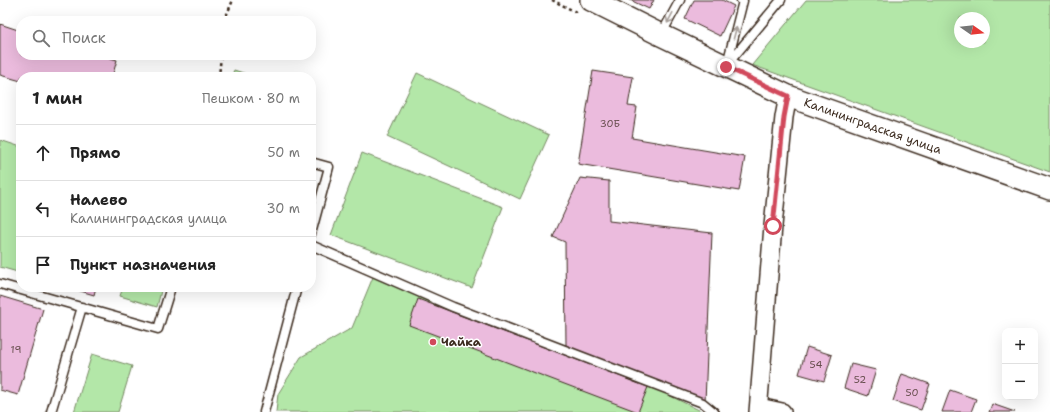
<!DOCTYPE html>
<html lang="ru">
<meta charset="utf-8">
<style>
body{margin:0;font-family:"Shantell Sans",sans-serif;background:#f2f2f2;color:#222}
.controls{position:absolute;right:12px;bottom:12px;display:grid;overflow:hidden;border-radius:8px;box-shadow:0 4px 16px #0002}
.controls button{width:36px;height:36px;display:grid;place-items:center;padding:0;border:0;border-bottom:1px solid #e0e0e0;background:#fff;color:#222;font:20px sans-serif}
.compass{position:absolute;left:954px;top:12px;width:36px;height:36px;border-radius:50%;background:#fff;box-shadow:0 4px 16px #0002;rotate:104deg}
.stop{position:absolute;width:12px;height:12px;margin:-9px;border:3px solid #d1495b;border-radius:50%;background:#fff}
.stop.end{background:#d1495b;border-color:#fff;box-shadow:0 1px 4px #0008}
.list{margin:0;padding:0;list-style:none}
h2{display:flex;justify-content:space-between;align-items:center;height:52px;margin:0;padding:0 16px;font-size:17px}
h2 small{font-size:13px;font-weight:400;color:#767676}
.list li{display:grid;grid-template-columns:26px 1fr auto;gap:12px;align-items:center;box-sizing:border-box;height:56px;padding:0 16px;border-top:1px solid #e0e0e0}
.list b{display:block;font-size:15px;white-space:nowrap}
.list p{margin:0;font-size:13px;white-space:nowrap;color:#767676}
.list em{font-size:13px;font-style:normal;color:#767676}
.icon{flex:none;width:22px;height:22px;fill:none;stroke:currentColor;stroke-width:2;stroke-linecap:round;stroke-linejoin:round}
.map{position:relative;flex:none;width:1050px;height:412px;overflow:hidden}
.search{position:absolute;background:#fff;box-shadow:0 4px 16px #0002;left:16px;top:16px;width:300px;height:44px;display:flex;align-items:center;gap:10px;box-sizing:border-box;padding:0 14px;border-radius:16px;color:#767676;font-size:15px}
.panel{position:absolute;background:#fff;box-shadow:0 4px 16px #0002;left:16px;top:72px;width:300px;height:220px;border-radius:16px}
.map>svg:first-child{display:block}
.green{fill:#b3e7a8;stroke:#778863;fill-rule:evenodd}
.building{fill:#ebbbdd;stroke:#3b2a1e}
.lines{fill:none;stroke-linecap:round;stroke-linejoin:round}
.service-casing{stroke:#3b2a1e;stroke-width:11}
.minor-casing{stroke:#3b2a1e;stroke-width:20}
.tertiary-casing{stroke:#3b2a1e;stroke-width:24}
.path{stroke:#3b2a1e;stroke-width:2.5;stroke-dasharray:3 3;stroke-linecap:butt}
.service{stroke:#fff;stroke-width:8}
.minor{stroke:#fff;stroke-width:17}
.tertiary{stroke:#fff;stroke-width:21}
.oneway{stroke:#a79f9a}
.route{stroke:#d1495b;stroke-width:5}
.poi-dot{fill:#d1495b;stroke:#fff;stroke-width:1.5}
.labels{text-anchor:middle;stroke-width:3;stroke-linejoin:round;paint-order:stroke}
.number-label{font-size:10px;fill:#674e4e}
.street-label{font-size:12px;fill:#3b2a1e;stroke:#fff}
.poi-label{font-size:12px;font-weight:bold;fill:#3b2a1e;stroke:#fff;text-anchor:start}
</style>
<div class="map">
<svg width="1050" height="412" viewBox="0 0 1050 412">
<rect width="100%" height="100%" fill="#fff"/>
<filter id="ink" filterUnits="userSpaceOnUse"><feTurbulence type="fractalNoise" baseFrequency=".025" numOctaves="2"/><feDisplacementMap in="SourceGraphic" scale="8" xChannelSelector="R" yChannelSelector="G"/><feConvolveMatrix kernelMatrix="1 2 1 2 8 2 1 2 1" color-interpolation-filters="sRGB"/></filter>
<g filter="url(#ink)">
<!-- green -->
<path class="green" d="M806 0H1050V172L752 65ZM960 18H984V42H960Z
M234 70 256 77H231Z
M417 73 549 135 520 199 387 137Z
M0 140 21 147V273L0 267Z
M362 153 503 207 472 288 331 235Z
M373 277 648 385 703 412H276L278 394 301 357 352 328Z
M123 287H162L157 307 120 296Z
M92 354 132 366 118 412H74Z"/>
<!-- building -->
<path class="building" d="M630 0H654L649 9Z
M694 0H722L734 6 720 36 685 19Z
M0 24 21 31V55H100L117 60 112 77H21V81L0 75Z
M593 71 633 77 628 106 637 107 632 138 745 157 739 191 578 164Z
M580 178 609 181V221L712 233 705 402 566 346 565 242 553 237Z
M67 287H96L94 295Z
M0 296 43 309 18 395 0 390Z
M418 299 648 387 638 412 409 325Z
M807 347 832 355 824 381 799 374Z
M851 364 876 370 868 396 844 388Z
M902 374 930 384 921 410 893 401Z
M950 390 976 399 971 412H942Z
M992 404 1015 412H989Z"/>
<g class="lines">
<defs>
<path id="service" d="M661 35 680 0
M727 64 743 1 741 0
M726 66 781 0
M311 162 329 167 311 234
M311 245 453 307 703 403 714 412
M0 284 158 329 171 287
M51 412 82 307
M264 412 297 287"/>
<path id="minor" d="M759 407 782 412
M758 412 773 226 784 117 788 96"/>
<g id="tertiary">
<path id="s1" d="M591 0 661 35 788 96 1050 189"/>
</g>
</defs>
<!-- service casing -->
<use href="#service" class="service-casing"/>
<!-- minor casing -->
<use href="#minor" class="minor-casing"/>
<!-- tertiary casing -->
<use href="#tertiary" class="tertiary-casing"/>
<!-- path -->
<path class="path" d="M552 0 576 12
M224 21 233 0
M219 77 221 55"/>
<!-- service -->
<use href="#service" class="service"/>
<!-- minor -->
<use href="#minor" class="minor"/>
<!-- tertiary -->
<use href="#tertiary" class="tertiary"/>
</g>
<!-- one-way arrows -->
<defs><path id="oneway-shaft" d="M-6 0H5M1.5-3L5.5 0L1.5 3" fill="none" stroke-width="1.6" stroke-linecap="round" stroke-linejoin="round"/></defs>
<g class="oneway">
<use href="#oneway-shaft" transform="translate(670 18) rotate(118)"/>
<use href="#oneway-shaft" transform="translate(735 33) rotate(-75)"/>
</g>
</g>
<g class="lines" filter="url(#ink)">
<!-- route -->
<path class="route" d="M726 67 788 96 784 117 773 226"/>
</g>
<!-- markers -->
<circle class="poi-dot" cx="433" cy="342" r="4"/>
<g class="labels">
<!-- number labels -->
<g class="number-label">
<text x="610" y="127">30Б</text>
<text x="16" y="353">19</text>
<text x="816" y="368">54</text>
<text x="860" y="383">52</text>
<text x="912" y="396">50</text>
</g>
<!-- street labels -->
<g class="street-label">
<text dy="4" stroke="none"><textPath href="#s1" startOffset="309">Калининградская улица</textPath></text>
</g>
<!-- poi labels -->
<g class="poi-label">
<text x="441" y="346">Чайка</text>
</g>
</g>
</svg>
<div class="controls">
<button>+</button>
<button>−</button>
</div>
<svg class="compass" viewBox="-18 -18 36 36"><path d="M0-13l5 13h-10z" fill="#e53935"/><path d="M0 13l5-13h-10z" fill="#767676"/></svg>
<div class="stop" style="left:773px;top:226px"></div>
<div class="stop end" style="left:726px;top:67px"></div>
<div class="search"><svg class="icon" aria-label="search" viewBox="0 0 24 24"><circle cx="10" cy="10" r="6"/><path d="M15 15l6 6"/></svg>Поиск</div>
<section class="panel">
<h2>1 мин<small>Пешком · 80 m</small></h2>
<ul class="list">
<li><svg class="icon" aria-label="ahead" viewBox="0 0 24 24"><path d="M12 20V5M6 11l6-6 6 6"/></svg><div><b>Прямо</b></div><em>50 m</em></li>
<li><svg class="icon" aria-label="left" viewBox="0 0 24 24"><path d="M17 20v-9H6M10 6l-5 5 5 5"/></svg><div><b>Налево</b><p>Калининградская улица</p></div><em>30 m</em></li>
<li><svg class="icon" aria-label="arrive" viewBox="0 0 24 24"><path d="M6 21V4h12l-3 4 3 4H6"/></svg><div><b>Пункт назначения</b></div></li>
</ul>
</section>
</div>
